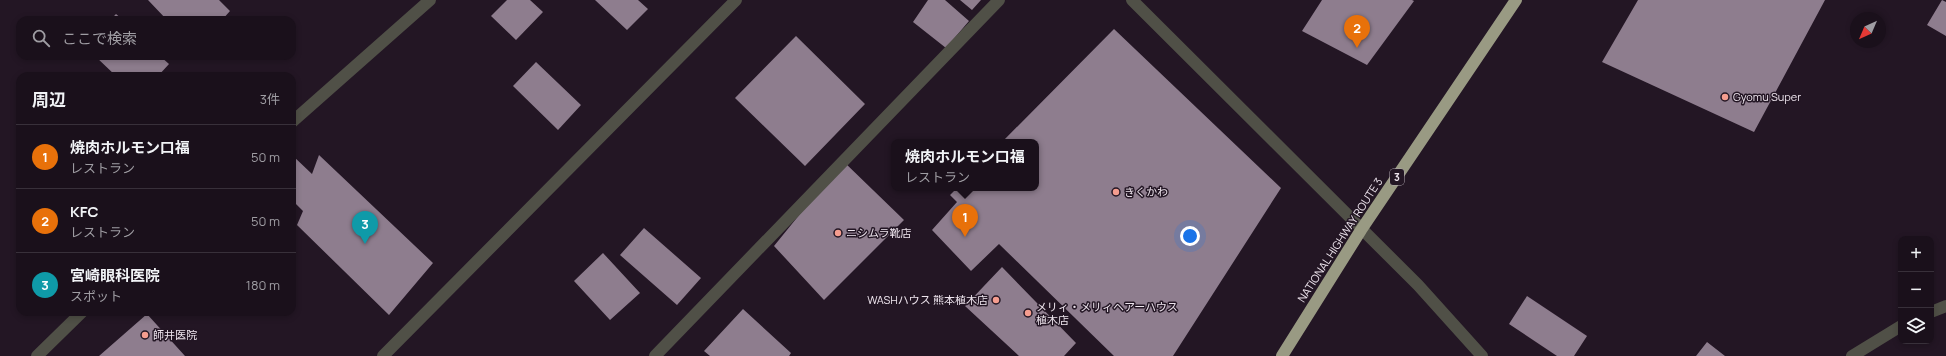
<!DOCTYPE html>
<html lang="ja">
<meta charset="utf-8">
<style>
body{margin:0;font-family:Manrope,"Noto Sans JP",sans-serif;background:#231924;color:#f1f3f6}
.controls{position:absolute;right:12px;bottom:12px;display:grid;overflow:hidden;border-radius:8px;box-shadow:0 2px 6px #0003}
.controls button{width:36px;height:36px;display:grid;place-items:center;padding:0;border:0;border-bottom:1px solid #38303a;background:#1a101b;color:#f1f3f6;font:20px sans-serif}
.compass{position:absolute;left:1850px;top:12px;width:36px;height:36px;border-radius:50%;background:#1a101b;box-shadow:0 2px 6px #0003;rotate:224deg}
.you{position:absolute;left:1190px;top:236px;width:14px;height:14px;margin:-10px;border:3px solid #fff;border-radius:50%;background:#1a73e8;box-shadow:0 0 0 6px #1a73e833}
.badge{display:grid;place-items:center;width:26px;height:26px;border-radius:50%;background:#f59d8f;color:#fff;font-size:13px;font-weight:700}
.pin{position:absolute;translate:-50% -33px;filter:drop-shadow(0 1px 2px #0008)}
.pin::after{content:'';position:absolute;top:21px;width:14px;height:12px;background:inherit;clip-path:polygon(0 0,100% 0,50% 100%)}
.popup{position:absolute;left:891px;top:139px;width:148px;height:52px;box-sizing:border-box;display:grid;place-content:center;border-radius:8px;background:#1a101b;filter:drop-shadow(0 1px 3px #0005);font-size:13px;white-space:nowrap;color:#9f9da3}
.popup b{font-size:15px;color:#f1f3f6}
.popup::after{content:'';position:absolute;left:50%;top:100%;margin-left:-8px;border:8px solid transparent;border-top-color:#1a101b}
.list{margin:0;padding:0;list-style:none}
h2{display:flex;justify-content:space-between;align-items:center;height:52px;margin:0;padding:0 16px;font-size:17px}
h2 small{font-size:13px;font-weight:400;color:#9f9da3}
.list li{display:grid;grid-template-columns:26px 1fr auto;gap:12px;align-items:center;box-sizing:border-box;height:64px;padding:0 16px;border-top:1px solid #38303a}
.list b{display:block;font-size:15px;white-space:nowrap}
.list p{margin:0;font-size:13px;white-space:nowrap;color:#9f9da3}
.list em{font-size:13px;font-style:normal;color:#9f9da3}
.icon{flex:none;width:22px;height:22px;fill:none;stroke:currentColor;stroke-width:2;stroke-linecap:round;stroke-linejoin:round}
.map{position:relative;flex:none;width:1946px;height:356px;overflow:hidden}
.search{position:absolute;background:#1a101b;box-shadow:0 2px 6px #0003;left:16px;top:16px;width:280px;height:44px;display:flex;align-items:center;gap:10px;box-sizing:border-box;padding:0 14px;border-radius:12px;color:#9f9da3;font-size:15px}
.panel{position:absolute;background:#1a101b;box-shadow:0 2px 6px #0003;left:16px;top:72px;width:280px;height:244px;border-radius:12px}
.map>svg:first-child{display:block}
.building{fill:#8e7d8e}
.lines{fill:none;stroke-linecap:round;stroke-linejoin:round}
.minor{stroke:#505047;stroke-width:12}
.highway{stroke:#999a83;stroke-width:12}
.poi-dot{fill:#f59d8f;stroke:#231624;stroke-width:1.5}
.labels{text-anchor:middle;stroke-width:3;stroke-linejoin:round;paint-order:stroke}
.shield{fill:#231624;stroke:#b1a7b1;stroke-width:1}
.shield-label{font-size:10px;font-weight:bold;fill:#eee5ee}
.poi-label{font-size:11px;fill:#eee5ee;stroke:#231624;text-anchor:start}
.street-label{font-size:11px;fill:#eee5ee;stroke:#231624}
</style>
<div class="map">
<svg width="1946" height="356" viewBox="0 0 1946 356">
<rect width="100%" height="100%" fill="#231624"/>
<!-- building -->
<path class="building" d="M148 0H219L230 11 222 20H167Z
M507 0H530L543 12 516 40 491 16Z
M595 0H638L648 9 627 30Z
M928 0H945L969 21 946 48 913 22Z
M960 0H981L972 10Z
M1322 0H1412L1414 1 1367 65 1302 31Z
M1638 0H1825L1754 132 1602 62Z
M1942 0 1946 2V36L1927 25Z
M116 14 123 20H110Z
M1114 29 1281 188 1173 356H1114L999 244 971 271 932 230 957 202 950 195 957 188H1036V142H1002Z
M796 36 865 104 805 166 735 98Z
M95 56H160L169 64 158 76H116Z
M536 62 581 105 558 130 513 86Z
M292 155 312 174 319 155 433 263 389 315 297 225 303 211 292 200Z
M843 161 904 220 824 300 774 246Z
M644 228 701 278 677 305 620 255Z
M603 253 640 293 610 320 574 281Z
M1002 267 1076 343 1064 356H1019L965 306Z
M1527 296 1587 336 1574 356H1557L1509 324Z
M743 309 791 353 789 356H710L704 351Z
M147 314 185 356H99Z
M1707 342 1725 356H1696Z"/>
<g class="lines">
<!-- minor -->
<path class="minor" d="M1132 0 1418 285 1482 356
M292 122 430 0
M1931 312 1946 306
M37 356 82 312
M383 356 736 0
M655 356 999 0
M1852 356 1901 326"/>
<!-- highway -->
<path class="highway" d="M1282 356 1361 230 1516 0"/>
</g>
<!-- markers -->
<g class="poi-dot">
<circle cx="1725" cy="97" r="4"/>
<circle cx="1116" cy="192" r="4"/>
<circle cx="838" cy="233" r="4"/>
<circle cx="996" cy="300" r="4"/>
<circle cx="1028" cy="313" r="4"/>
<circle cx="145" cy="335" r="4"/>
</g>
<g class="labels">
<!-- shield labels -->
<rect class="shield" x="1390" y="169" width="14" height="16" rx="3"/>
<g class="shield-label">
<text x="1397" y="181">3</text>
</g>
<!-- poi labels -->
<g class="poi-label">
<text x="1733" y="101">Gyomu Super</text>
<text x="1124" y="196">きくかわ</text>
<text x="846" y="237">ニシムラ靴店</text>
<text x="988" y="304" text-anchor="end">WASHハウス 熊本植木店</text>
<text x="1036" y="311">メリィ・メリィヘアーハウス<tspan x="1036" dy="13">植木店</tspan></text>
<text x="153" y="339">師井医院</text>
</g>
<!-- street labels -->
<g class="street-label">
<text transform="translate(1340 240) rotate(-57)" y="4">NATIONAL HIGHWAY ROUTE 3</text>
</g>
</g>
</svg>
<div class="controls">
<button>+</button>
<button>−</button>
<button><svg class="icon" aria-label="layers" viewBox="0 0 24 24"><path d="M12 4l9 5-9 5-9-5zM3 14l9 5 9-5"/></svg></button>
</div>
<svg class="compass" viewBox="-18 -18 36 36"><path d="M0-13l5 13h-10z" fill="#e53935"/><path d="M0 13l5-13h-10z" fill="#9f9da3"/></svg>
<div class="you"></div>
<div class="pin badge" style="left:965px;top:237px;background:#e8710a">1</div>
<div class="popup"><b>焼肉ホルモン口福</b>レストラン</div>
<div class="pin badge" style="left:1357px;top:48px;background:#e8710a">2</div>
<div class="pin badge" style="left:365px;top:244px;background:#0f9aa8">3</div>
<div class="search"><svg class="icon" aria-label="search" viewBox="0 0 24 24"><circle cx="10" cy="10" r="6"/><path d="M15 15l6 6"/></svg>ここで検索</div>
<section class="panel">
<h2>周辺<small>3件</small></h2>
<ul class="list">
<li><span class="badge" style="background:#e8710a">1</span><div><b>焼肉ホルモン口福</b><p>レストラン</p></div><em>50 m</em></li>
<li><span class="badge" style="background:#e8710a">2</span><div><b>KFC</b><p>レストラン</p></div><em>50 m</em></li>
<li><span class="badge" style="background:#0f9aa8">3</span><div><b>宮崎眼科医院</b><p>スポット</p></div><em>180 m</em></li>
</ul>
</section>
</div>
